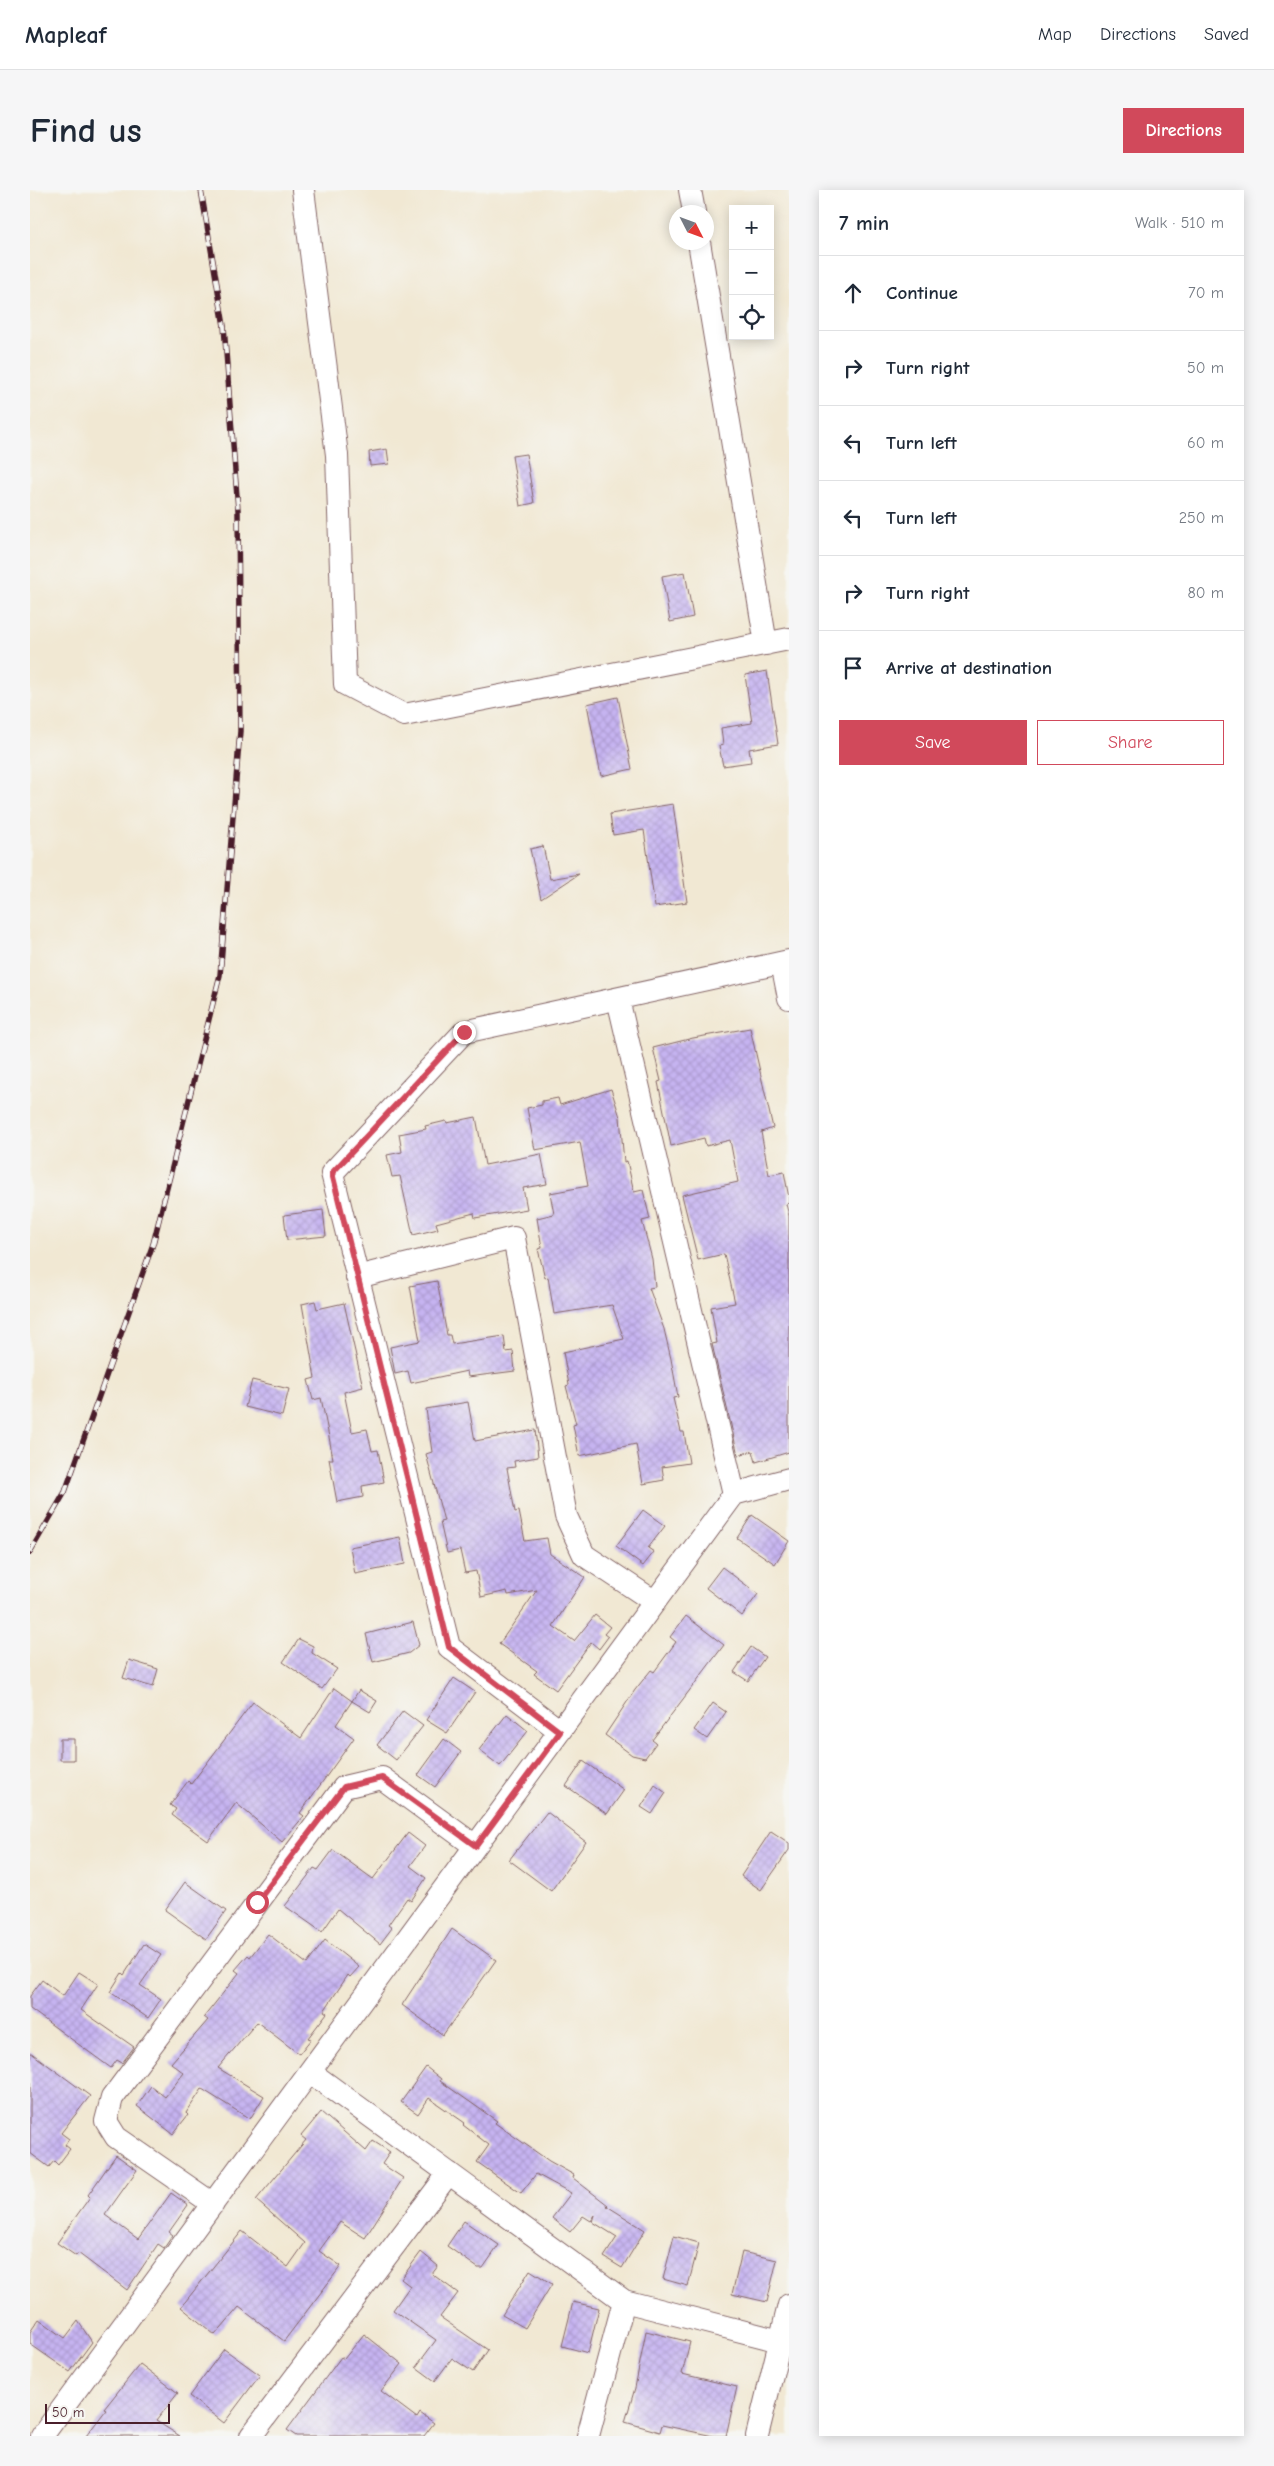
<!DOCTYPE html>
<meta charset="utf-8">
<style>
body{margin:0;font-family:"Comic Neue",sans-serif;background:#f6f6f7;color:#1f2937}
.controls{position:absolute;right:15px;top:15px;display:grid;overflow:hidden;border-radius:0px;box-shadow:0 2px 12px #0003}
.controls button{width:45px;height:45px;display:grid;place-items:center;padding:0;border:0;border-bottom:1px solid #e0e1e3;background:#fff;color:#1f2937;font:25px sans-serif}
.compass{position:absolute;left:639px;top:15px;width:45px;height:45px;border-radius:50%;background:#fff;box-shadow:0 2px 12px #0003;rotate:132deg}
.scale{position:absolute;left:15px;bottom:12px;width:125px;box-sizing:border-box;padding-left:5px;border:2px solid #4a1f2b;border-top:0;font-size:14px;line-height:18px;white-space:nowrap;color:#4a1f2b;-webkit-text-stroke:4px #f6f6f2;paint-order:stroke}
.stop{position:absolute;width:15px;height:15px;margin:-11px;border:4px solid #d1495b;border-radius:50%;background:#fff}
.stop.end{background:#d1495b;border-color:#fff;box-shadow:0 1px 5px #0008}
.list{margin:0;padding:0;list-style:none}
h2{display:flex;justify-content:space-between;align-items:center;height:65px;margin:0;padding:0 20px;font-size:21px}
h2 small{font-size:16px;font-weight:400;color:#747a83}
.list li{display:grid;grid-template-columns:32px 1fr auto;gap:15px;align-items:center;box-sizing:border-box;height:75px;padding:0 20px;border-top:1px solid #e0e1e3}
.list b{display:block;font-size:19px;white-space:nowrap}
.list em{font-size:16px;font-style:normal;color:#747a83}
.actions{display:flex;gap:10px;padding:15px 20px}
.actions a{flex:1;padding:11px 0;border:1px solid #d1495b;border-radius:0px;text-align:center;font-size:18px;color:#d1495b}
.actions .main{background:#d1495b;color:#fff}
.icon{flex:none;width:28px;height:28px;fill:none;stroke:currentColor;stroke-width:2;stroke-linecap:round;stroke-linejoin:round}
.map{position:relative;flex:none;width:759px;height:2246px;overflow:hidden;border-radius:0px}
header{display:flex;align-items:center;gap:30px;box-sizing:border-box;height:70px;padding:0 25px;background:#fff;border-bottom:1px solid #e0e1e3}
header strong{font-size:24px}
nav{display:flex;gap:28px;margin-inline-start:auto;font-size:18px}
.intro{display:flex;align-items:center;justify-content:space-between;box-sizing:border-box;height:120px;padding:0 30px}
h1{margin:0;font-size:35px}
.button{padding:12px 22px;border-radius:0px;background:#d1495b;color:#fff;font-size:18px;font-weight:700}
main{display:flex;gap:30px;padding:0 30px}
aside{flex:1;background:#fff;border-radius:0px;box-shadow:0 2px 12px #0003}
.map>svg:first-child{display:block}
.building{fill:url(#building-cross-hatch)}
.lines{fill:none;stroke-linecap:round;stroke-linejoin:round}
.minor-casing{stroke:#846566;stroke-width:24}
.minor{stroke:#fff;stroke-width:22}
.rail-casing{stroke:#4a1f2b;stroke-width:5.5}
.rail{stroke:#f6f6f2;stroke-width:4;stroke-dasharray:11;stroke-linecap:butt}
.route{stroke:#d1495b;stroke-width:6}
</style>
<header>
<strong>Mapleaf</strong>
<nav><a>Map</a><a>Directions</a><a>Saved</a></nav>
</header>
<div class="intro"><h1>Find us</h1><a class="button">Directions</a></div>
<main>
<div class="map">
<svg width="759" height="2246" viewBox="0 0 759 2246">
<defs>
<pattern id="building-cross-hatch" width="8" height="8" patternUnits="userSpaceOnUse" patternTransform="scale(1.25)"><rect width="8" height="8" fill="#c6b4f1"/><path d="M0 0l8 8M0 8l8-8" fill="none" stroke="#ac9acf"/></pattern>
</defs>
<rect width="100%" height="100%" fill="#f6f6f2"/>
<filter id="ink" filterUnits="userSpaceOnUse"><feTurbulence type="fractalNoise" baseFrequency=".02" numOctaves="2"/><feDisplacementMap in="SourceGraphic" scale="10" xChannelSelector="R" yChannelSelector="G"/><feConvolveMatrix kernelMatrix="1 2 1 2 8 2 1 2 1" color-interpolation-filters="sRGB"/></filter>
<filter id="wash" filterUnits="userSpaceOnUse"><feTurbulence type="fractalNoise" baseFrequency=".0096" numOctaves="4" result="noise"/><feDisplacementMap in="SourceGraphic" scale="20" xChannelSelector="R" yChannelSelector="G"/><feGaussianBlur stdDeviation="1.12" result="paint"/><feColorMatrix in="noise" values="0 0 0 0 0 0 0 0 0 0 0 0 0 0 0 0 0 1.4 0 .05"/><feComposite in="paint" operator="in"/></filter>
<g filter="url(#wash)">
<rect width="100%" height="100%" fill="#f1e8d3"/>
<g id="blocks">
<!-- building -->
<path class="building" d="M357 259 359 274 340 276 339 262Z
M496 264 504 313 490 316 482 266Z
M655 382 663 427 640 432 632 386Z
M737 481 748 554 719 559 721 572 693 576 689 556 693 555 691 538 722 533 715 485Z
M588 507 602 579 571 586 557 514Z
M643 614 657 712 625 717 614 640 583 645 580 624Z
M513 656 520 689 549 684 511 709 500 659Z
M720 838 743 938 731 942 739 985 754 982 759 1008V1013L756 1014 759 1026V1262L726 1272 723 1261 708 1265 682 1154 687 1153 681 1117 705 1113 694 1064 668 1070 652 1005 708 992 700 950 676 956 674 948 641 956 628 892 631 891 623 858 663 848Z
M581 899 590 927 594 972 597 971 604 1002 613 1000 620 1029 612 1031 622 1069 625 1097 619 1098 634 1139 641 1169 648 1207 643 1208 651 1242H654L659 1273 632 1277 634 1290 613 1294 606 1254 549 1266 543 1235 546 1234 536 1196 539 1195 533 1162 594 1149 582 1115 524 1124 518 1087 515 1088 508 1059 512 1058 507 1028 524 1024 520 1003 558 996 550 952 505 960 497 918 512 915V911L528 908 530 915Z
M446 927 455 975 511 964 517 994 493 998 497 1019 445 1028 444 1023 406 1033 408 1039 383 1045 370 986 362 987 357 965 372 962 369 944 396 939 395 936 416 931 417 933Z
M293 1020 296 1046 257 1050 254 1025Z
M407 1091 417 1145H420L422 1154 474 1146 476 1162 483 1161 485 1181 438 1187 437 1181 381 1193 378 1181 365 1184 360 1157 390 1151 380 1096Z
M285 1111 287 1119 314 1113 333 1197 314 1202 322 1242 337 1239 342 1261 348 1260 354 1292 332 1296 333 1307 307 1312 299 1269H303L299 1247 291 1208 283 1210 278 1190 285 1188 272 1114Z
M222 1190 259 1199 252 1226 215 1217Z
M438 1212 445 1251 505 1240 508 1267 484 1271 485 1277 477 1278 485 1322 489 1321 495 1351 517 1348 520 1364 555 1387 523 1436 544 1451 565 1425 580 1437 574 1444 578 1447 569 1459 561 1452 526 1500 504 1484 507 1481 469 1454 507 1400 478 1405 477 1401 451 1407 446 1381 435 1383 430 1360 417 1363 410 1332 414 1331 396 1264 402 1262 396 1219Z
M613 1320 635 1336 618 1358 624 1362 613 1376 586 1356Z
M722 1325 759 1351 745 1374 707 1348Z
M370 1347 375 1374 325 1384 320 1357Z
M692 1377 728 1404 712 1426 676 1398Z
M656 1426 694 1455 622 1550 626 1553 615 1568 602 1565 575 1545 605 1500 621 1480 624 1482 646 1452 640 1447Z
M383 1432 389 1455 379 1463 343 1472 336 1444Z
M269 1449 283 1456 282 1463 307 1479 292 1499 253 1472Z
M721 1457 735 1467 718 1491 704 1482Z
M99 1470 128 1479 123 1497 93 1488Z
M424 1488 445 1502 417 1543 396 1530Z
M304 1498 322 1511 306 1535 324 1548 270 1623 274 1626 252 1652 206 1613 178 1651 142 1625 146 1619 140 1615 158 1591 161 1594 223 1512 271 1548Z
M329 1500 347 1511 340 1522 322 1511Z
M683 1513 696 1522 677 1549 664 1540Z
M373 1521 393 1536 366 1570 347 1555Z
M477 1524 498 1541 470 1576 449 1560Z
M30 1549H44V1570H30Z
M414 1549 431 1562 405 1597 388 1585Z
M553 1571 594 1600 577 1624 536 1596Z
M625 1595 636 1603 622 1624 611 1617Z
M517 1622 556 1652 521 1701 479 1670Z
M741 1641 759 1653V1660L731 1700 711 1686Z
M378 1643 395 1656 380 1676 396 1688 381 1711 377 1708 358 1735 362 1738 350 1754 308 1719 292 1742 255 1716 284 1678 288 1680 303 1660 343 1689Z
M155 1692 196 1721 176 1749 135 1720Z
M422 1739 466 1770 413 1845 372 1815Z
M238 1744 277 1774 295 1750 329 1777 320 1787 318 1785 294 1821 297 1823 278 1848 281 1849 269 1864 227 1832 188 1878 234 1906 220 1929 172 1899 156 1923 158 1925 143 1944 107 1916 121 1896 135 1907 154 1883 141 1873 178 1830 174 1827 209 1783 205 1780 218 1765 220 1767Z
M114 1754 131 1765 110 1795 131 1809 118 1828 80 1802 92 1783 94 1785Z
M49 1782 68 1794 51 1820 104 1857 92 1873 87 1870 81 1878 0 1819V1806L12 1790 33 1806Z
M0 1862 60 1906 31 1943 39 1949 35 1955 40 1959 28 1975 24 1971 19 1977 0 1963Z
M396 1877 411 1889 410 1891 467 1931 465 1933 519 1971 544 1985 543 1988 578 2015 577 2016 615 2040 592 2078 574 2067 587 2047 563 2032 565 2025 561 2031 553 2026 540 2042 522 2028 541 2003 506 1984 491 2003 447 1972 459 1955 433 1935 435 1933 399 1908 388 1924 371 1912Z
M291 1922 336 1961 343 1951 360 1962 352 1974 373 1988 335 2048 310 2032 289 2061 311 2076 254 2151 209 2117 185 2145 151 2117 212 2041 258 2077 275 2053 226 2010 276 1950 271 1946Z
M86 1965 107 1980 75 2025 108 2049 141 2003 158 2015 139 2042 143 2045 134 2058 128 2054 97 2100 48 2063 46 2066 27 2053 60 2007 58 2005Z
M434 2031 469 2055 453 2078H448L417 2056Z
M644 2046 669 2053 658 2096 633 2089Z
M391 2062 408 2076 402 2084 428 2103 410 2127 458 2160 443 2182 422 2168 405 2191 386 2177 406 2150 363 2120 380 2096 371 2089Z
M712 2062 747 2070 737 2112 702 2104Z
M500 2080 522 2094 495 2138 472 2125Z
M543 2112 569 2118 558 2163 532 2156Z
M9 2129 35 2148 48 2131 62 2152 40 2182 0 2154V2142Z
M616 2141 660 2152 652 2184 707 2197 696 2246H683L632 2235 630 2242 595 2232 605 2198Z
M334 2144 372 2174 351 2201 387 2228 390 2223 404 2233 394 2246H266L257 2240 311 2167 314 2169Z
M194 2159 230 2185 194 2233 159 2206Z
M110 2174 148 2203 126 2231 150 2246H56L76 2220 74 2219Z"/>
</g>
</g>
<g filter="url(#ink)">
<use href="#blocks" fill-opacity="0" stroke="#846566" stroke-width="1"/>
<g class="lines">
<defs>
<path id="minor" d="M273 0 307 265 315 494 374 525 759 449
M660 0 664 22
M669 52 736 454
M752 773 759 808
M588 809 704 1304
M327 1087 484 1048 536 1326 554 1365 625 1412
M530 1541 419 1457 302 983 434 842 759 771
M280 1882 594 2111 750 2151
M183 2014 86 1947 76 1931 82 1908 314 1597 352 1588 445 1656
M12 2246 704 1304 759 1289
M221 2246 419 1983
M558 2246 594 2111
M727 2246 759 2115"/>
</defs>
<!-- minor casing -->
<use href="#minor" class="minor-casing"/>
<!-- minor -->
<use href="#minor" class="minor"/>
<defs>
<path id="rail" d="M0 1362 35 1302 123 1054 190 785 210 541 208 320 194 136 171 0"/>
</defs>
<!-- rail casing -->
<use href="#rail" class="rail-casing"/>
<!-- rail -->
<use href="#rail" class="rail"/>
</g>
</g>
<g class="lines" filter="url(#ink)">
<!-- route -->
<path class="route" d="M227 1712 314 1597 352 1588 446 1656 530 1542 419 1457 302 983 434 842"/>
</g>
</svg>
<div class="controls">
<button>+</button>
<button>−</button>
<button><svg class="icon" aria-label="locate" viewBox="0 0 24 24"><circle cx="12" cy="12" r="6"/><path d="M12 2v4M12 18v4M2 12h4M18 12h4"/></svg></button>
</div>
<svg class="compass" viewBox="-18 -18 36 36"><path d="M0-13l5 13h-10z" fill="#e53935"/><path d="M0 13l5-13h-10z" fill="#747a83"/></svg>
<div class="scale">50 m</div>
<div class="stop" style="left:227px;top:1712px"></div>
<div class="stop end" style="left:434px;top:842px"></div>
</div>
<aside>
<h2>7 min<small>Walk · 510 m</small></h2>
<ul class="list">
<li><svg class="icon" aria-label="ahead" viewBox="0 0 24 24"><path d="M12 20V5M6 11l6-6 6 6"/></svg><div><b>Continue</b></div><em>70 m</em></li>
<li><svg class="icon" aria-label="right" viewBox="0 0 24 24"><path d="M7 20v-9h11M14 6l5 5-5 5"/></svg><div><b>Turn right</b></div><em>50 m</em></li>
<li><svg class="icon" aria-label="left" viewBox="0 0 24 24"><path d="M17 20v-9H6M10 6l-5 5 5 5"/></svg><div><b>Turn left</b></div><em>60 m</em></li>
<li><svg class="icon" aria-label="left" viewBox="0 0 24 24"><path d="M17 20v-9H6M10 6l-5 5 5 5"/></svg><div><b>Turn left</b></div><em>250 m</em></li>
<li><svg class="icon" aria-label="right" viewBox="0 0 24 24"><path d="M7 20v-9h11M14 6l5 5-5 5"/></svg><div><b>Turn right</b></div><em>80 m</em></li>
<li><svg class="icon" aria-label="arrive" viewBox="0 0 24 24"><path d="M6 21V4h12l-3 4 3 4H6"/></svg><div><b>Arrive at destination</b></div></li>
</ul>
<div class="actions"><a class="main">Save</a><a>Share</a></div>
</aside>
</main>
